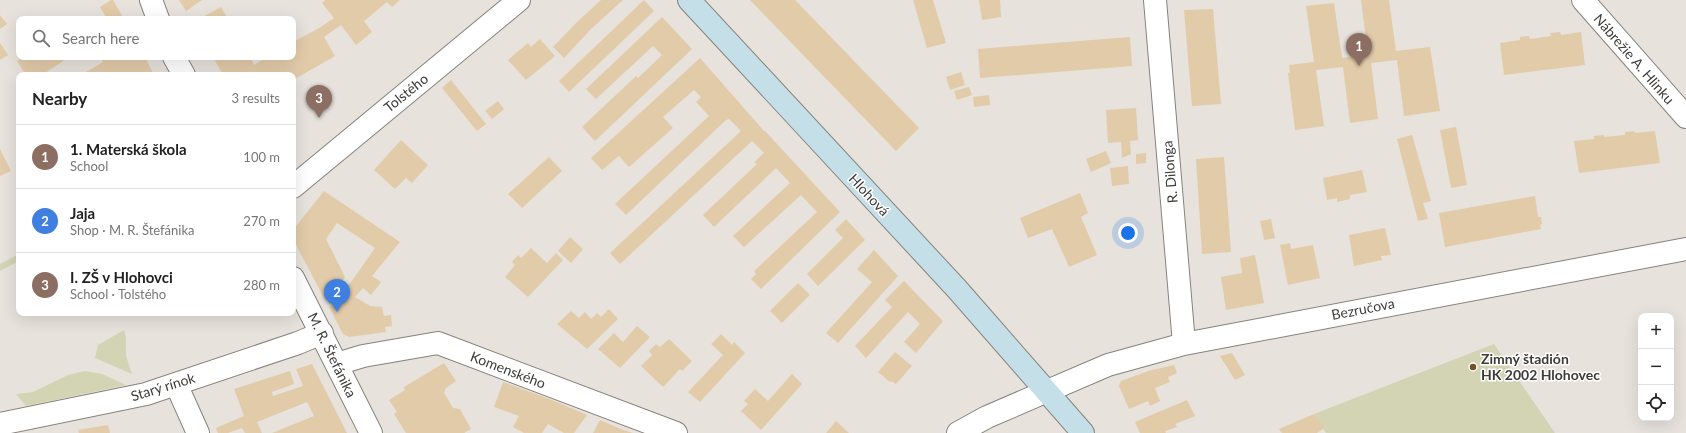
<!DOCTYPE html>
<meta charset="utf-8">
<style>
body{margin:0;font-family:Lato,sans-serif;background:#f6f6f6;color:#222}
.controls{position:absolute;right:12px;bottom:12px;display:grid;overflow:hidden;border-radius:8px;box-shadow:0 4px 16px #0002}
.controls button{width:36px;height:36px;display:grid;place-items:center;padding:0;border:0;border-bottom:1px solid #e0e0e0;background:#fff;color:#222;font:20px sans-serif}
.you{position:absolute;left:1128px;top:233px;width:14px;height:14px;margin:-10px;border:3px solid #fff;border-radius:50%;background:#1a73e8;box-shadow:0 0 0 6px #1a73e833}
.badge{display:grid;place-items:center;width:26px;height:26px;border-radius:50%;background:#111827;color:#fff;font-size:13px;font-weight:700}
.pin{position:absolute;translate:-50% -33px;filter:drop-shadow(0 1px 2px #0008)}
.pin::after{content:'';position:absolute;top:21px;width:14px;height:12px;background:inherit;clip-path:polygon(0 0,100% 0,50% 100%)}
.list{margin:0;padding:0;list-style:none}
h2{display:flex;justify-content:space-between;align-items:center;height:52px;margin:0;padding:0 16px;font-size:17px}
h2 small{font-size:13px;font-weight:400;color:#767676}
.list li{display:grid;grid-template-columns:26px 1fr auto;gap:12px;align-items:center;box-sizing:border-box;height:64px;padding:0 16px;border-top:1px solid #e0e0e0}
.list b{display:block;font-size:15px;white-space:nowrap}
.list p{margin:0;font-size:13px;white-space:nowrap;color:#767676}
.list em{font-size:13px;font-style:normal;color:#767676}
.icon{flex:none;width:22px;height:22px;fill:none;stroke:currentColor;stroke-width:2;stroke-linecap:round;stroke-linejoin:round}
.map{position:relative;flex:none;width:1686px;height:433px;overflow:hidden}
.search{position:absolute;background:#fff;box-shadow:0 4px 16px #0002;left:16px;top:16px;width:280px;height:44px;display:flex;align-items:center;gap:10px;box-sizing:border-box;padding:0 14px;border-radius:8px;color:#767676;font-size:15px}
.panel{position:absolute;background:#fff;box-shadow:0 4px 16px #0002;left:16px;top:72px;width:280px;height:244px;border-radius:8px}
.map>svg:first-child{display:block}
.green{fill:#d2d4b4}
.building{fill:#e2cba9}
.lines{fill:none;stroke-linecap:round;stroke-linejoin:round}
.street-casing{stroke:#87837c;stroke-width:24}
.secondary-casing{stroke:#87837c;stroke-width:24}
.street{stroke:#fff;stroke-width:22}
.secondary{stroke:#c4dfe7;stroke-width:22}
.poi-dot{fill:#76512c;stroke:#fff;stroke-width:1.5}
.labels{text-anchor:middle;stroke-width:3;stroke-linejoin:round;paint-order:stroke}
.street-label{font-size:14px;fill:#3c3b38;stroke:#fff}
.poi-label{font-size:14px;font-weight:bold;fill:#3c3b38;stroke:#fff;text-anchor:start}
</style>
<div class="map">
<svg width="1686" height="433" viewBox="0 0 1686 433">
<rect width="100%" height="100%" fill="#e7e2dc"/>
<!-- green -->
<path class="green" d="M19 254V261L0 271V264Z
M124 330 126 338V356L132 374 95 358 98 345Z
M1494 344 1555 433H1326L1314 414Z
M85 371 102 374 126 385 26 406 16 394 33 392 68 375Z"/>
<!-- building -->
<path class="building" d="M111 0H113L124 19H107L100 7Z
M179 0H202L186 11Z
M325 0H400L392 7 387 2 364 21 372 32 356 45 341 25 324 37 335 56 293 80V75H223L213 57H250L254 65 267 57H293V42L319 28 334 18 322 3Z
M601 0H623L591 29 564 58 553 47 577 22Z
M644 0 654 11 569 92 559 81Z
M750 0H795L919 128 896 151Z
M913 0H933L946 43 927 48Z
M979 0H1000L1001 17 982 20Z
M1361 0H1389L1396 51 1430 47 1440 111 1404 116 1397 60 1371 63 1378 119 1350 123 1343 67 1316 70 1324 126 1295 130 1288 73H1290L1289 65 1314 62 1306 6 1334 3 1342 58 1368 55Z
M221 7 228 19H199Z
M1213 9 1221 104 1192 106 1184 10Z
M0 15 7 24 0 29Z
M662 17 692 49 595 141 582 127 636 76 638 78 662 55 653 46 596 99 586 89Z
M1560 32 1561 35 1581 32 1585 65 1504 75 1500 43 1520 40V37L1529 36 1530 39 1551 36 1550 33Z
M1130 37 1132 66 980 78 978 49Z
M540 39 555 56 526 80 508 60 528 43 531 47Z
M0 43 8 55 0 60Z
M23 57H69L42 75H26L17 61Z
M100 57H145L154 75H121L120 73 117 75H81L103 62Z
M700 58 764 131H765L840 212 761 289 751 279 756 274 754 271 817 212 801 195 744 247 733 236 790 183 776 168 714 227 703 215 757 164 754 162 764 153 752 141 620 264 610 253 741 131 729 119 726 120 626 215 615 204 709 116 696 102 701 97 694 90 663 117 673 128 629 167 619 156 602 170 591 158Z
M961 72 965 85 950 90 946 77Z
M451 80 486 124 477 131 442 88Z
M969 87 972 95 957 100 954 91Z
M989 95 990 105 974 107 973 97Z
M498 101 504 109 492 119 485 111Z
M1136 108 1138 140 1130 141 1131 154 1122 158 1121 142 1108 143 1106 110Z
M1456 127 1467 185 1451 188 1440 130Z
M1634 131 1635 133 1655 131 1660 163 1579 173 1574 141 1594 139V136L1604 135V137L1625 135V132Z
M1412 135 1431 201 1423 203 1428 219 1418 221 1397 139Z
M401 140 428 165 412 183 406 178 395 189 374 170Z
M0 149 11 171 0 176Z
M1106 151 1111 163 1091 172 1086 159Z
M1146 153V163L1136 164V154Z
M549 157 562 171 522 208 508 194Z
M1224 157 1231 252 1202 254 1196 159Z
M1128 166 1129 184 1112 186 1110 168Z
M1362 170 1367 192 1350 195V199L1337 202V198L1327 200 1323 178Z
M324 191 400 242 372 276 381 282 371 295 363 288 355 297 370 306 382 307 384 316 391 315 392 326 385 327 386 332 349 337 343 334 329 307 339 299 375 248 337 223 326 239 345 277 337 289 325 300 293 239V230Z
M1080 193 1088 213 1081 217 1097 255 1069 267 1052 229 1028 238 1020 218Z
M1535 196 1538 217H1541L1542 224 1540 225 1541 229 1445 247 1439 213Z
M846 219 865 240 818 286 807 274 843 238 835 230Z
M1271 219 1275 238 1264 240 1260 221Z
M1385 228 1391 255 1381 256 1382 260 1354 266 1349 235Z
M570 237 583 249 571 263 558 251Z
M1290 243 1291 249 1313 245 1320 278 1288 285 1280 245Z
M531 248 547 263 556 253 563 260 528 297 505 277 515 265 512 262 518 255 521 258Z
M874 250 898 276 838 343 826 333 872 282 857 269Z
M1255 255 1264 303 1226 310 1221 277 1242 273 1240 258Z
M904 281 943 321 916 353 904 342 920 324 908 312 866 358 855 346 892 307 885 300Z
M798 283 810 295 782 323 770 311Z
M609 309 618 319 587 349 557 324 571 311 579 318 585 312 591 319 597 313 601 317Z
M637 326 650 337 620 368 598 349 614 333 623 342Z
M721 334 732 345 734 342 745 353 700 402 688 392 723 355 711 344Z
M669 339 692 361 682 371 680 369 663 387 641 366 652 355 649 351 656 344 660 347Z
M895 352 912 366 896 384 891 381 890 382 878 372Z
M1232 353 1245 375 1235 380 1220 356Z
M444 363 456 381 446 388 444 393 453 408 460 409 471 429 464 433H406L394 414 397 412 389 400 405 390 404 387Z
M312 364 347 433H272L314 416 307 402 257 422 262 433H245L242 428 228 433H218L216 428 244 416 234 389 290 371 294 384 272 392 273 396 303 386 296 369Z
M1174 365 1177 373 1168 377 1170 382 1155 388 1160 401 1150 406 1148 401 1129 409 1119 386 1121 381 1148 371Z
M792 374 802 384 761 430 741 411 748 404 744 401 755 389 768 401Z
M503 382 552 400 587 415 574 433H564L548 424 542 433H524L513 427 519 416 494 407Z
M1187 400 1195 416 1175 424 1177 427 1165 431 1166 433H1140L1135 422Z
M1314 414 1324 428 1317 433H1282L1279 429Z
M600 420 623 430 633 433H593Z
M836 421 849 433H826Z
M108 425 110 433H79L78 430Z"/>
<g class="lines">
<defs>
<path id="street" d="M151 0 158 19
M1155 0 1184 344
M1583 0 1686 117
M174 57 184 75
M293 187 519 0
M293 278 371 433
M337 364 363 356 438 343 676 433
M176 384 198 433
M0 424 146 394 298 343 322 333
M958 433 987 417 1108 365 1184 344 1686 249"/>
<path id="secondary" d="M689 0 957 289 1083 433"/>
</defs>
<!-- street casing -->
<use href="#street" class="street-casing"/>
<!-- secondary casing -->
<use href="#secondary" class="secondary-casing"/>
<!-- street -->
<use href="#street" class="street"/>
<!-- secondary -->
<use href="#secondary" class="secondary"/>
</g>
<!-- markers -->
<circle class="poi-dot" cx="1473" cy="367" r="4"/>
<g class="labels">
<!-- street labels -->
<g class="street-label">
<text transform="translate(1634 59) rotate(49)" y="5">Nábrežie A. Hlinku</text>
<text transform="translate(406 93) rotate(-39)" y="5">Tolstého</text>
<text transform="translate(1170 172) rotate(-95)" y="5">R. Dilonga</text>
<text transform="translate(869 195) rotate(47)" y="5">Hlohová</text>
<text transform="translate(1363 309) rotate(-11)" y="5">Bezručova</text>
<text transform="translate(332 355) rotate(64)" y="5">M. R. Štefánika</text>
<text transform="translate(508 370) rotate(21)" y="5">Komenského</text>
<text transform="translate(163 387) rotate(-17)" y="5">Starý rínok</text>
</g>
<!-- poi labels -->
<g class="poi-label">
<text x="1481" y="364">Zimný štadión<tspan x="1481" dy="16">HK 2002 Hlohovec</tspan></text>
</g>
</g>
</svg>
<div class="controls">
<button>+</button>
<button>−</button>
<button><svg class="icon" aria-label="locate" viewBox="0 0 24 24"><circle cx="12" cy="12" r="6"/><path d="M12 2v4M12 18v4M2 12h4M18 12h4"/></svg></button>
</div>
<div class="you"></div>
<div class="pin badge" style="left:1359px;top:66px;background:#8d6e63">1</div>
<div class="pin badge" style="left:337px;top:312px;background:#3f7fe0">2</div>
<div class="pin badge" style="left:319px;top:118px;background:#8d6e63">3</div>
<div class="search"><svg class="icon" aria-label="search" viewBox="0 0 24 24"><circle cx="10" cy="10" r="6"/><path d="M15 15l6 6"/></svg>Search here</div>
<section class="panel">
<h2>Nearby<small>3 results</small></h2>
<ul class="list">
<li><span class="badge" style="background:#8d6e63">1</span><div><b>1. Materská škola</b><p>School</p></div><em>100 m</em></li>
<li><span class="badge" style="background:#3f7fe0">2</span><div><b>Jaja</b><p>Shop · M. R. Štefánika</p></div><em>270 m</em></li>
<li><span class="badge" style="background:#8d6e63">3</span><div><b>I. ZŠ v Hlohovci</b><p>School · Tolstého</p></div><em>280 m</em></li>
</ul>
</section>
</div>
